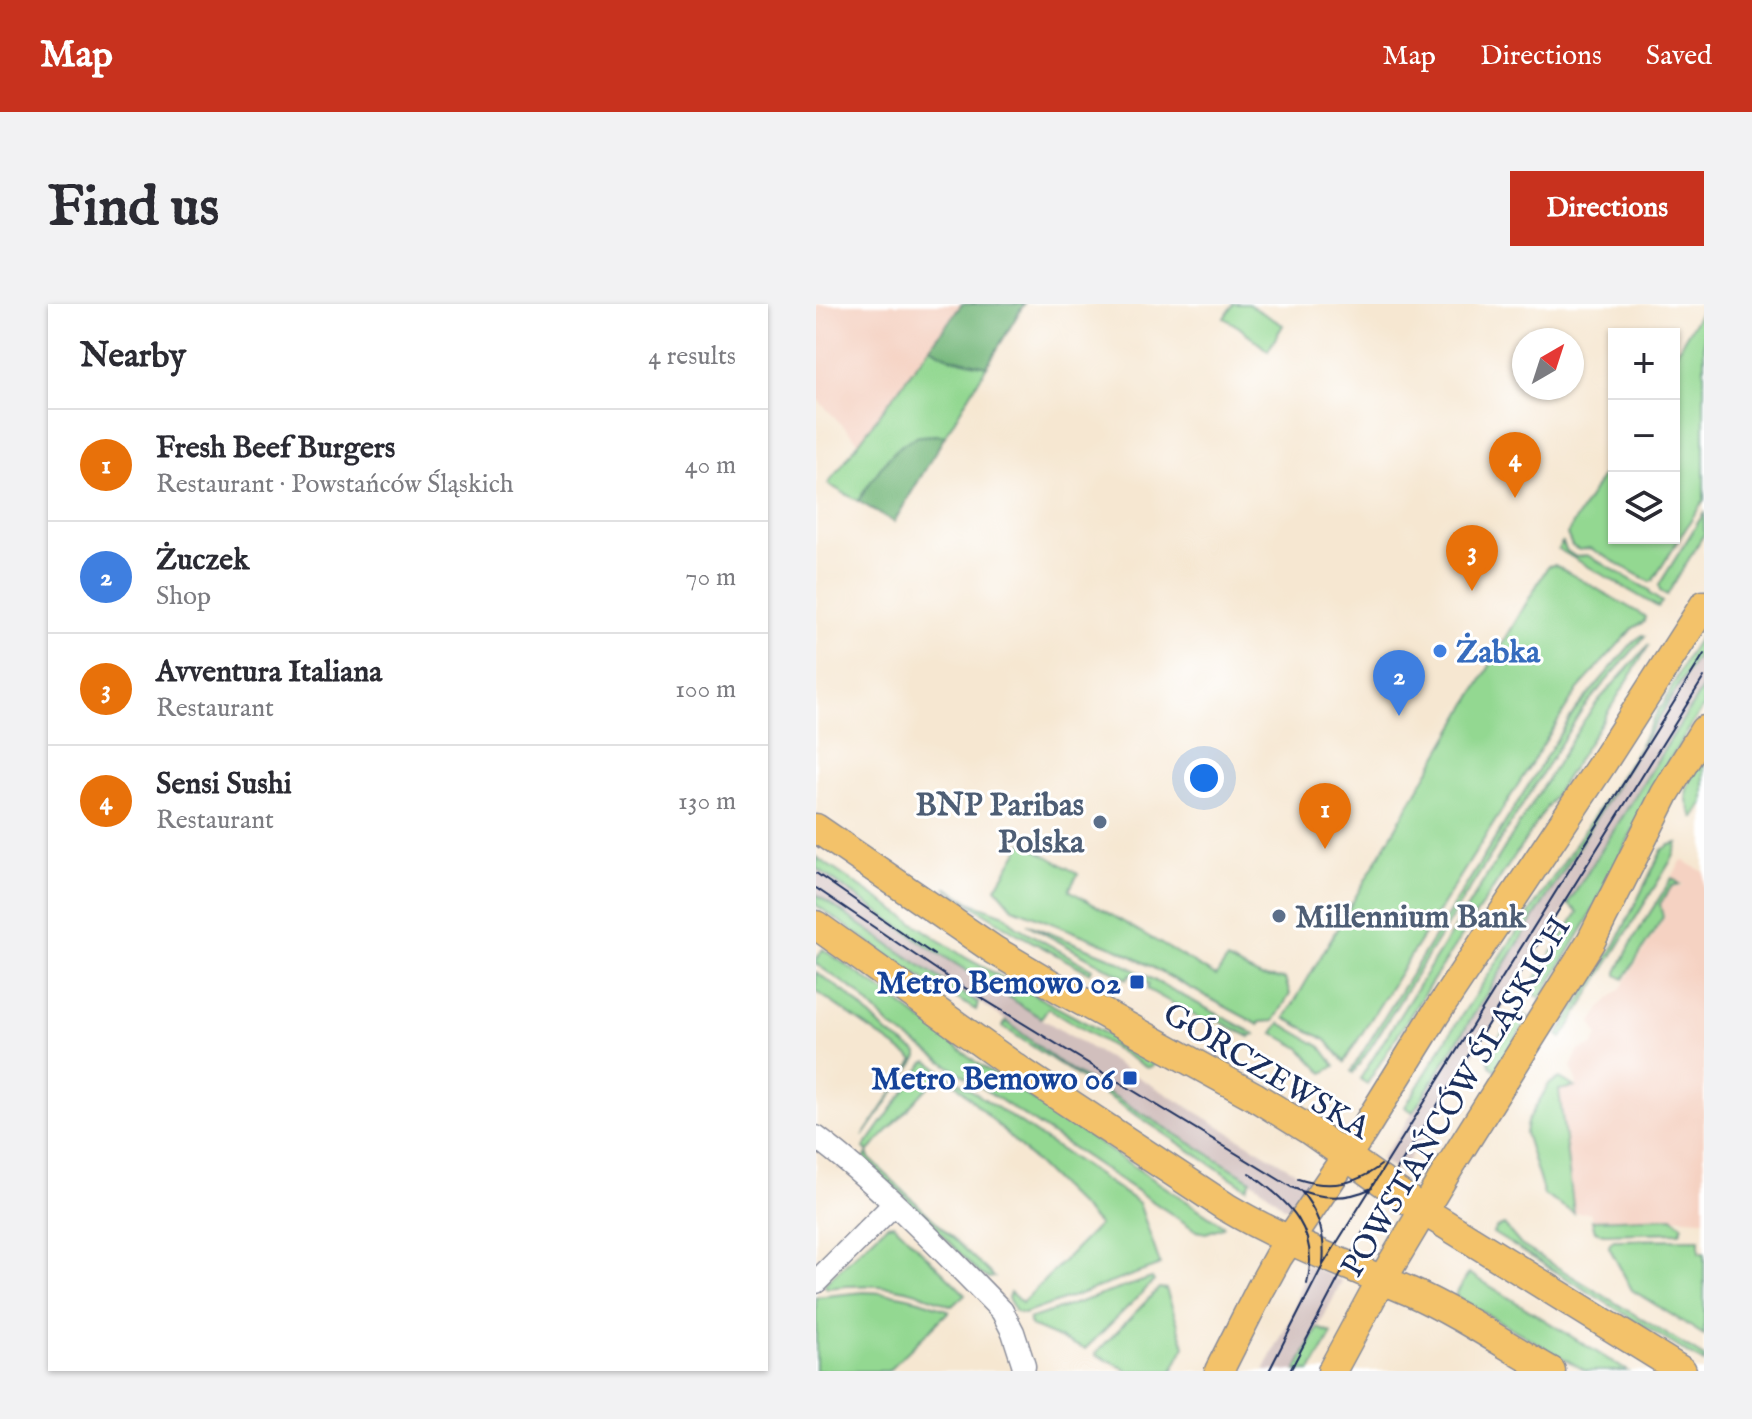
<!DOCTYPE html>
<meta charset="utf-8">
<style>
body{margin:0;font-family:"IM FELL English",serif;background:#f2f2f3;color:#2b2b33}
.controls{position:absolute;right:24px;top:24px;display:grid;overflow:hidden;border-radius:0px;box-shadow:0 2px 6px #0004}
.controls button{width:72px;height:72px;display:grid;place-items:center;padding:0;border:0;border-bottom:2px solid #e1e1e2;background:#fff;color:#2b2b33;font:40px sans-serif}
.compass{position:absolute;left:696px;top:24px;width:72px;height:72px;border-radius:50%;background:#fff;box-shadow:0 2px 6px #0004;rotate:39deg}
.you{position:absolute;left:388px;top:474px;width:28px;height:28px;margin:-20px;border:6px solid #fff;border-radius:50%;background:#1a73e8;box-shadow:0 0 0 12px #1a73e833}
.badge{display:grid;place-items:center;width:52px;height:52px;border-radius:50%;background:#c8321e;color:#fff;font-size:26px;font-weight:700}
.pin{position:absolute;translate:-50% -66px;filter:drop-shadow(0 2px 4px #0008)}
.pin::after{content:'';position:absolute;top:42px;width:28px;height:24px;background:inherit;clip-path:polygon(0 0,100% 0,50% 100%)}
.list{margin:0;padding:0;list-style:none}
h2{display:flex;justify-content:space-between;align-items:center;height:104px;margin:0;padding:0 32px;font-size:34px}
h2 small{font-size:26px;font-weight:400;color:#7c7c81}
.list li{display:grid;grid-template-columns:52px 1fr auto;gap:24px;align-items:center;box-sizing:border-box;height:112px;padding:0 32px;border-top:2px solid #e1e1e2}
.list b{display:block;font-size:30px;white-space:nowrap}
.list p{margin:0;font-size:26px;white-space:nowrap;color:#7c7c81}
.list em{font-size:26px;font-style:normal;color:#7c7c81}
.icon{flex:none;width:44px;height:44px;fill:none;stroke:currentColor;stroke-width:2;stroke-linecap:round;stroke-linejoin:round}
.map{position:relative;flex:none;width:888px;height:1067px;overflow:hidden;border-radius:0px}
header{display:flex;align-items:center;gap:48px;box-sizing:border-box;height:112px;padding:0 40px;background:#c8321e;color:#fff}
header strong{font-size:38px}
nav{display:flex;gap:44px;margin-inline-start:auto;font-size:28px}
.intro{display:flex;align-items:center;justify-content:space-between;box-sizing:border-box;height:192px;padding:0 48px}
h1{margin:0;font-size:56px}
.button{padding:20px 36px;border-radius:0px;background:#c8321e;color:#fff;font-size:28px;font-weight:700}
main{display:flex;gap:48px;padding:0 48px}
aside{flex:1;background:#fff;border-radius:0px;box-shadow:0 2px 6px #0004}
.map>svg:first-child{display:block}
.built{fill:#f5d2c2}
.industrial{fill:#d1bfbd}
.green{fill:#93d891;stroke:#578478;stroke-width:2}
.forest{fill:#76b87b;stroke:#48746c;stroke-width:2}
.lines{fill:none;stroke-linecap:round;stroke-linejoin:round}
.minor-casing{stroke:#888b98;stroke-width:25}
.major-casing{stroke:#888b98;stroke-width:31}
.minor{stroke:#fff;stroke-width:22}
.major{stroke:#f3c26a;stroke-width:28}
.tram{stroke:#1b2f5e;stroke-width:2}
.shop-dot{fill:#3f7fe0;stroke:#fff;stroke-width:3}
.service-dot{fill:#5c6f8a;stroke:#fff;stroke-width:3}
.transit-dot{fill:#1a4fb4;stroke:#fff;stroke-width:3}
.labels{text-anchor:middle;stroke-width:6;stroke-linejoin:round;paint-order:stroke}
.shop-label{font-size:32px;font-weight:bold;fill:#366cbe;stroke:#fff;text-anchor:start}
.service-label{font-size:32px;font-weight:bold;fill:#4e5e75;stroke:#fff;text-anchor:end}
.transit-label{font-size:32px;font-weight:bold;fill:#164399;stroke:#fff;text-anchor:end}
.street-label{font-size:32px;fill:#1b2f5e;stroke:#fff}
</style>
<header>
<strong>Map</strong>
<nav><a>Map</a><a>Directions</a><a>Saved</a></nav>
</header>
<div class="intro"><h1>Find us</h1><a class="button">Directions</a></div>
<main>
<aside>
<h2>Nearby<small>4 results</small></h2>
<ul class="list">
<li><span class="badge" style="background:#e8710a">1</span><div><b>Fresh Beef Burgers</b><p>Restaurant · Powstańców Śląskich</p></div><em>40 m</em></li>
<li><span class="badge" style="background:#3f7fe0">2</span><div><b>Żuczek</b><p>Shop</p></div><em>70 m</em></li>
<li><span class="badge" style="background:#e8710a">3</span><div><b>Avventura Italiana</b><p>Restaurant</p></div><em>100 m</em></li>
<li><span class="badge" style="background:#e8710a">4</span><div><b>Sensi Sushi</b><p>Restaurant</p></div><em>130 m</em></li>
</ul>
</aside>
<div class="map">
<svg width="888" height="1067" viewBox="0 0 888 1067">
<rect width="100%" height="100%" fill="#fff"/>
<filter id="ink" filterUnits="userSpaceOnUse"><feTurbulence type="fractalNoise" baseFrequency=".0125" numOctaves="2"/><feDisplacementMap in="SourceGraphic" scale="16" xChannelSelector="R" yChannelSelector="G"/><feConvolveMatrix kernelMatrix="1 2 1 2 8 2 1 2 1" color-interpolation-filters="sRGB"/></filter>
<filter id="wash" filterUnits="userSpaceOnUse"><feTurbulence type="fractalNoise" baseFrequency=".006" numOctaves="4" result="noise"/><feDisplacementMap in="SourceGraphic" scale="32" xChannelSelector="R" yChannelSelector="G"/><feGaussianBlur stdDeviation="1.8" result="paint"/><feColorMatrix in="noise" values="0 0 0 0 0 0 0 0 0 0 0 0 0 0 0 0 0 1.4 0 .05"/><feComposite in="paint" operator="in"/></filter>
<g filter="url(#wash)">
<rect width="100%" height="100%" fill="#f6e7d1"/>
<!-- built -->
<path class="built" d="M0 0H146L43 138 0 94Z
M866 556 888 568V915L852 913 776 916 774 908 758 909 743 786 761 783 760 774 755 763 763 746 777 742 782 732 776 719 785 703 805 684 849 613 845 601 855 584 868 581 856 573Z"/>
<!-- industrial -->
<path class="industrial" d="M888 341V382L584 869 563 855 580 835Z
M0 564 110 641 225 714 471 863 487 872 497 874 478 906 468 903 443 882 419 865 244 759 181 710 122 673 0 590Z
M489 960 526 977 480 1067H448L476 1011 488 975Z"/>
<!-- green -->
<path class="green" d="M417 0H432L467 21 452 47 423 23 408 14Z
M888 2V196L837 276 834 278 774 244 763 246 756 242 751 230 798 152V234H858V52Z
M114 43 135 54 171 62 129 132 120 131 83 144 64 166 42 197 12 180Z
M888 209V230L851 291 844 287 843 281Z
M746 238 751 247 760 253 771 251 833 286 834 290 846 298 842 303 742 245Z
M739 261 825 310 829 313 828 318 817 324 762 385 528 758 510 736 469 714 732 262Z
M888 326V341L597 808 589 803 640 720 825 441 824 440 844 403H846L871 353Z
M827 331 829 332 767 404 553 746 537 769 535 767 759 406 818 337Z
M833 341C744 490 642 632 551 780L544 775 767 418 782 397Z
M888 382V402L847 466 773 614 725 694 719 691 716 680 762 608 752 600Z
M888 453V498L878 514C862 488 874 475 888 453Z
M207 538 262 570 253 586 400 672 411 656 445 673 469 675 474 690 458 717 444 718 443 721 304 646 197 604 180 584Z
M862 539 857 553 746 734 742 731 800 639 846 546 854 541Z
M0 553 150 654 340 757 337 762 331 764 232 704 225 714 110 641 0 564Z
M856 574 864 580 856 582 844 600 847 613 808 675 801 671V668L818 634Z
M130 583 156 599 189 611 200 622 276 665 274 669 200 629 132 586Z
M0 590C53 627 108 665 162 699L160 706 93 666 0 601Z
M211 620 296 654 439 730 434 733 401 716 397 722 331 685 333 680 314 670 311 675Z
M7 645 66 686 163 760 408 922 407 923 390 929 381 927 75 723 41 688 0 660V656Z
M0 668 34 692 71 729 102 749V753L47 833 98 756 0 687Z
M707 710 713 713 680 766 674 762 672 753 696 712Z
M190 717 244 759 435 876 431 884 187 723Z
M464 719 505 743 519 762 507 769 484 744 457 729Z
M112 757 323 899 344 960 342 962 208 1010 200 1008 192 994 194 988 206 999 283 921 132 772 121 773 52 848 53 854 178 973 172 974 164 970 85 889 46 858 52 848 48 844 109 758Z
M744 774 759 783 743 786 758 909 728 891 709 829 711 818 733 780Z
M857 913 867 922 864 928 787 930 779 927 776 916Z
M78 920 149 990 136 1002C91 982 61 978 11 984L8 980 71 921Z
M688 921 705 941 888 1053V1059L677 929 680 924Z
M883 935V949H888V1031L816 986 793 943 794 939 798 936Z
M653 969 811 1067H770L639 992Z
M336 974 338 977 269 1045 215 1022 213 1015Z
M343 984 350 985 369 1042 356 1067H313L279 1050Z
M48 988C80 989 103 994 133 1007L72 1067H0V993Z
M502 1024 516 1030 495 1067H480Z"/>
<!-- forest -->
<path class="forest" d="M146 0H208L171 62 135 54 114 43Z
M120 131 129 132 78 218 42 197C55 178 76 141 100 133 105 131 114 132 120 131Z"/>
</g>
<g filter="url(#ink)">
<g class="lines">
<defs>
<path id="minor" d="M0 833C68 884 127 947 186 1007L197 1028 208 1062 207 1067
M0 978 78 900"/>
<path id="major" d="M0 524 178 646 247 687 438 792 493 826 608 907 866 1067
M0 621 206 768 410 903C469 938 533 961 595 988 644 1010 689 1041 735 1067
M403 1067 444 986 462 953 546 829 619 711 786 460 888 301
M516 1067 557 991 631 867 775 637 849 490 888 426"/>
</defs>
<!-- minor casing -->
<use href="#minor" class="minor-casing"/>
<!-- major casing -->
<use href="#major" class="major-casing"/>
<!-- minor -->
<use href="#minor" class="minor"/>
<!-- major -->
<use href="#major" class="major"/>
<!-- tram -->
<path class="tram" d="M0 569 118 651
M0 584 136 676 475 883C502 895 529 897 556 884
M433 869C474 898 504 926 491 980
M482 875C512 885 540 881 565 861
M484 886C503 908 510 932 507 960
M453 1067 507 961 888 350
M474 1067 571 882 888 373"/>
</g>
</g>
<!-- markers -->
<circle class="shop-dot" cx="624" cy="347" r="8"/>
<g class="service-dot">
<circle cx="284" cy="518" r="8"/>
<circle cx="463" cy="612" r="8"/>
</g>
<g class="transit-dot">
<rect x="313" y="670" width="16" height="16" rx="4"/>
<rect x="306" y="766" width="16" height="16" rx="4"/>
</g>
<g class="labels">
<!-- shop labels -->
<g class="shop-label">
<text x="640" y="358">Żabka</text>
</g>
<!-- service labels -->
<g class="service-label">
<text x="268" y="511">BNP Paribas<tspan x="268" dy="37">Polska</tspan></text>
<text x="479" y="623" text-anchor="start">Millennium Bank</text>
</g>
<!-- transit labels -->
<g class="transit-label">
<text x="305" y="689">Metro Bemowo 02</text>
<text x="298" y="785">Metro Bemowo 06</text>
</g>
<!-- street labels -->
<g class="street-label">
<text transform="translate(451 766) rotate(31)" y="11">GÓRCZEWSKA</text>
<text transform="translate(639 792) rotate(-59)" y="11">POWSTAŃCÓW ŚLĄSKICH</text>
</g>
</g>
</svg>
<div class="controls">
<button>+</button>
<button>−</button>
<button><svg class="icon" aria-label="layers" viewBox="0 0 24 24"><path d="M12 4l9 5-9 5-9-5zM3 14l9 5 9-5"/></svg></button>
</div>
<svg class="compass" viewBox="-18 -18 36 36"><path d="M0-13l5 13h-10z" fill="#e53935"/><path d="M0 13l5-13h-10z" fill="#7c7c81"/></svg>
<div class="you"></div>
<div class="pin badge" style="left:509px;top:545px;background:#e8710a">1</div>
<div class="pin badge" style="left:583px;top:412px;background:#3f7fe0">2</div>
<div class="pin badge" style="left:656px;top:287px;background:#e8710a">3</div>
<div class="pin badge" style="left:699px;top:194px;background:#e8710a">4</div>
</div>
</main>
